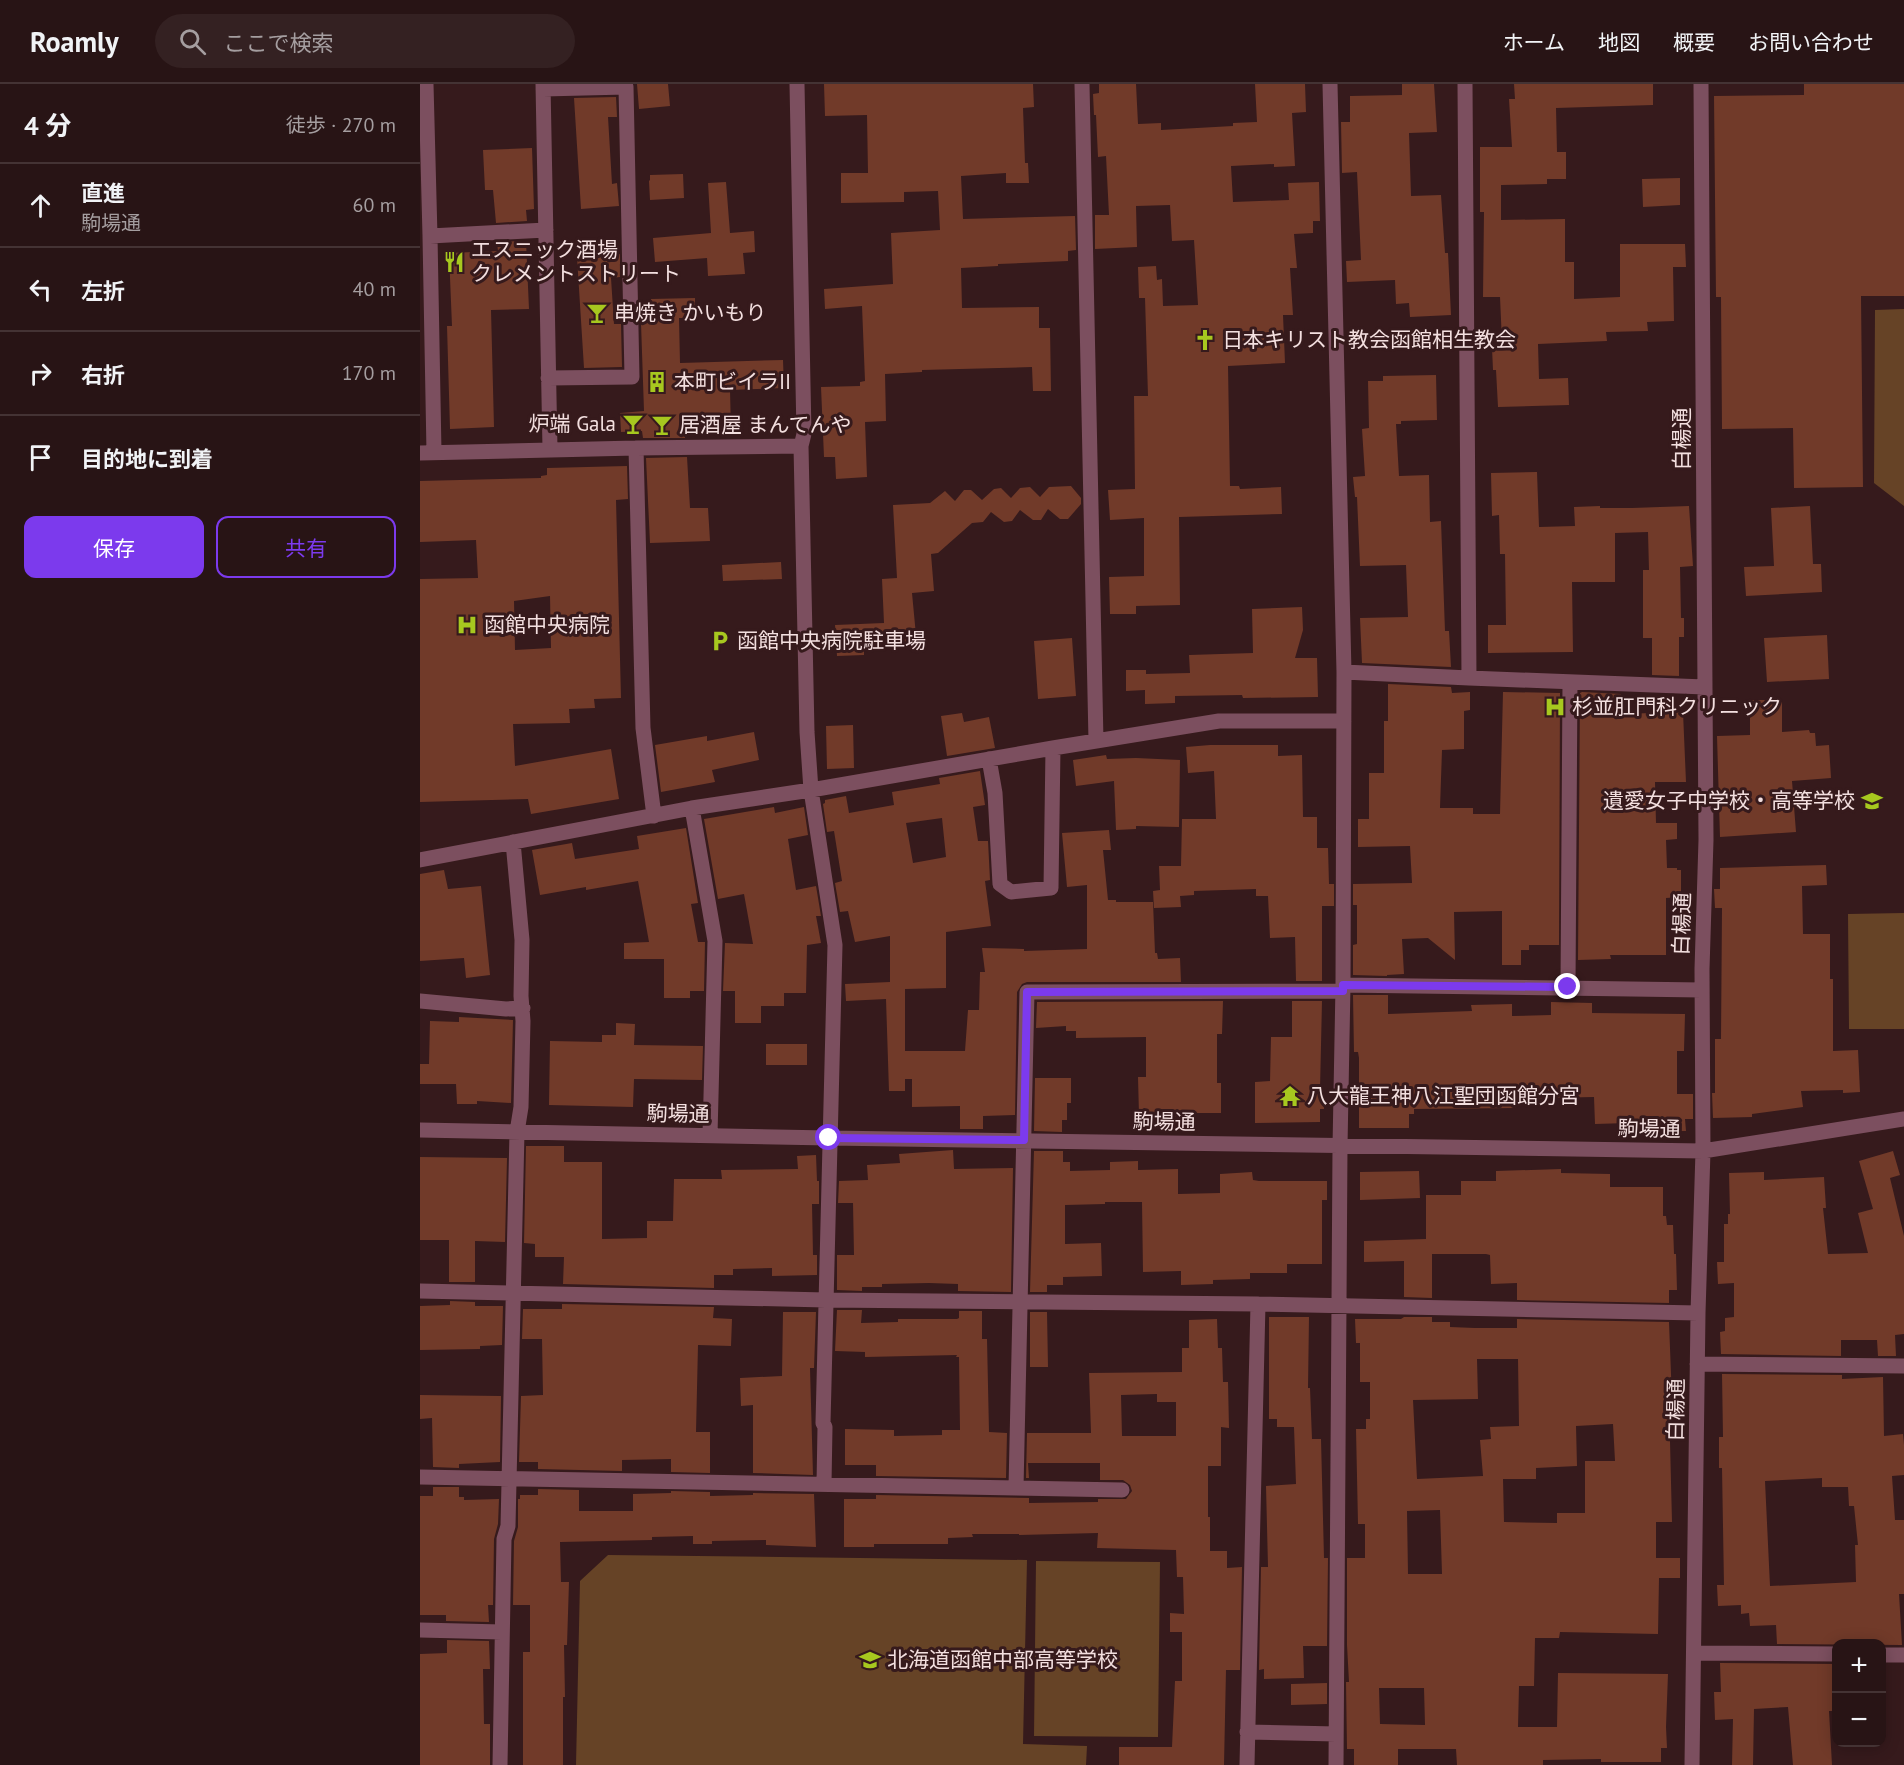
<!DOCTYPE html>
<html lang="ja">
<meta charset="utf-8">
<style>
body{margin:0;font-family:"PT Sans","Noto Sans JP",sans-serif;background:#342122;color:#f1f3f6}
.controls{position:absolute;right:18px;bottom:18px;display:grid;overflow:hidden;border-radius:12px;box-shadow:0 3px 15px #0003}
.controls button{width:54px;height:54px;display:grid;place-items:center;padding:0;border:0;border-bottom:2px solid #443334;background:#281415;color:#f1f3f6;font:30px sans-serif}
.stop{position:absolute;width:18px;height:18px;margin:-14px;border:4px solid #7c3aed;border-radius:50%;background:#fff}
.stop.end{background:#7c3aed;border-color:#fff;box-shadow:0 2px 6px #0008}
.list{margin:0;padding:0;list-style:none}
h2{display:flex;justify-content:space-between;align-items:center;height:78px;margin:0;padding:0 24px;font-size:26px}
h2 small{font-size:20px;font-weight:400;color:#a59ea0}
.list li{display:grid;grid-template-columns:39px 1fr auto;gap:18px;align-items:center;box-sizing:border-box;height:84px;padding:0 24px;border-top:2px solid #443334}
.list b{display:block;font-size:22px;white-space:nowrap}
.list p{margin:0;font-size:20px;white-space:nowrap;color:#a59ea0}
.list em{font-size:20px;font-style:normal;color:#a59ea0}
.actions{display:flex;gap:12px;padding:18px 24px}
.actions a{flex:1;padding:14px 0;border:2px solid #7c3aed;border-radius:12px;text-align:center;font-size:21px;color:#7c3aed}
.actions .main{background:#7c3aed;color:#fff}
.icon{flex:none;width:33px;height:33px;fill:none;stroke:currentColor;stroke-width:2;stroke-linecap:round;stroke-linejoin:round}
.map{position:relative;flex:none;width:1484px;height:1681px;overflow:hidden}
header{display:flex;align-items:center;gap:36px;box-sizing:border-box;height:84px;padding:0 30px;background:#281415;border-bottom:2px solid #443334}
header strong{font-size:28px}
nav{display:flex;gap:33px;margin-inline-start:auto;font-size:21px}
.search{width:420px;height:54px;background:#342122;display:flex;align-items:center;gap:15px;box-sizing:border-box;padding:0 21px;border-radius:33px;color:#a59ea0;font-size:22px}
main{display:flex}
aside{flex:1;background:#281415}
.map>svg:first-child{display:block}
.green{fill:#664326}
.building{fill:#713a29;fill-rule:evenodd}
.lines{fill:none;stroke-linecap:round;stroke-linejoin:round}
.minor{stroke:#7c4f5f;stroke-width:15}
.route{stroke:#7c3aed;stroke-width:8}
.labels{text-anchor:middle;stroke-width:6;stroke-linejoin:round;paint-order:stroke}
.poi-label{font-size:21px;fill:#f3dfdf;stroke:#361a1c;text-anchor:start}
.street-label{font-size:21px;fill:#f3dfdf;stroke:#361a1c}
</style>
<header>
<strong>Roamly</strong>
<div class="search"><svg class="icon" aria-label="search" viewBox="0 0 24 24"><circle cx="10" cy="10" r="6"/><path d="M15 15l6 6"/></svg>ここで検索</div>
<nav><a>ホーム</a><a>地図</a><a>概要</a><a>お問い合わせ</a></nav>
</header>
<main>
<aside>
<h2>4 分<small>徒歩 · 270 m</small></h2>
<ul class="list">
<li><svg class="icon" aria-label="ahead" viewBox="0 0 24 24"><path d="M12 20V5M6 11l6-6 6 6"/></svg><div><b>直進</b><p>駒場通</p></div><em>60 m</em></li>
<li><svg class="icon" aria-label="left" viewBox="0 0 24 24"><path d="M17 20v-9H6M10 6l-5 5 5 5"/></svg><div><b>左折</b></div><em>40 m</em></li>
<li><svg class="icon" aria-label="right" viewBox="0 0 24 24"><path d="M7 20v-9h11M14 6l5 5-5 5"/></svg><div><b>右折</b></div><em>170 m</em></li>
<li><svg class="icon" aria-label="arrive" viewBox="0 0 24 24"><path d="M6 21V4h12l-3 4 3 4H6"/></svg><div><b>目的地に到着</b></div></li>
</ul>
<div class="actions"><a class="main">保存</a><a>共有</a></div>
</aside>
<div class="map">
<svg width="1484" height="1681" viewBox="0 0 1484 1681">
<rect width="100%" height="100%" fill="#361a1c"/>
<!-- green -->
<path class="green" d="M1484 225V422L1454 399 1455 226Z
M1484 829V945H1429L1428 830Z
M188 1471 607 1476 603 1660 667 1662 666 1681H156L160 1497Z
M616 1477 740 1478 738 1653 614 1652Z"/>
<!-- building -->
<path class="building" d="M217 0H248L250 22 219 25Z
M404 0H613L614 23 603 24 605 79H608L609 99H586V89L541 92 543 135 655 132 656 166 648 167V177L578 180V182L541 184 542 224 619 223V244H630L631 307H613L612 283 502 286V288L465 290 466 337 445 338 447 393 416 395 415 373H404L401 303 440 302V298L445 297 442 222 405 225 404 205 473 200 471 149 520 146 518 107 484 108V118L421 119V89H448L447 31 405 32Z
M679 0H716L718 40 741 39V46L813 42V39L837 38 835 0H885L886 28 872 29 875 82 854 83V80L811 82 813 118 869 116 868 99 899 98 900 137H893V149L874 150 877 184H870L873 231H863L865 279 808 282 810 402H819L820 405 861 403 862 430 759 433 760 521 716 522V530H690L689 493 724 492V434L690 436 688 406 715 405 714 312H728L725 214H719L718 183 736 182 737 196 742 195 743 222 778 221 774 156 752 157 750 121 716 122 717 163 675 165V131H689L686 72 678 73 676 31H674L673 10 679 9Z
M982 0H1014L1017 48 989 49 991 112 1021 111 1025 169H1028L1031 231 990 233 989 219 976 220 975 196 927 198 926 177 941 176 937 88 922 89 921 38H930V12L982 11Z
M1094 0H1233V21L1136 24 1137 68H1146V95H1127V100L1081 101V136L1145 135V178H1154V215L1200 213V160H1265L1266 183H1253L1254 237 1227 238 1228 247 1186 248 1187 257 1118 260 1119 295 1148 294 1149 321 1078 323 1076 286H1073L1072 264H1078V258H1082L1080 213H1063L1064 128H1060V63H1092L1089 15H1095Z
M1384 0H1484V212H1441L1443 403 1374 404 1373 344 1302 345 1301 213H1296L1294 12 1384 11Z
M196 13 197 33H188L192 100 197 99 199 122 161 125 154 14Z
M112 64 114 125 106 126 107 137 76 139 73 106H65L63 66Z
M263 90 264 114 230 116 229 97 230 96V91Z
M1260 94V121L1223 123 1222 95Z
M306 98 310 149 334 147 335 168 323 169 325 190 288 192 287 174 235 178 233 154 291 149 288 99Z
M106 157 109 225 71 226 74 343 30 345 27 242H32L29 169 78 167 77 158Z
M200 170V193L191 194 194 240H201L202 283 164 284 157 173Z
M275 214V234H259L260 279 363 276 364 304 310 306 311 346 265 348V354H223L222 347 201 348 200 329 224 327 221 239 231 238V215Z
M1016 291 1017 336 981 337V340H976L979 392 1009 391 1010 438 1021 437 1025 547H1029L1031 583 942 579 940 534 988 533 986 481 940 482 937 413H935L933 393 945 392 942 345 949 344 948 297H963V292Z
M267 373 270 424H288L290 457 230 459 226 374Z
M207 382 208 415 196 416 201 614 174 615 175 624 149 625 150 639 93 640 95 682 191 665 199 715 111 730 108 715 0 718V495L58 494 56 456 0 458V397L121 394V392L127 391V384ZM130 512 131 564 95 566 94 517Z
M1117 388 1119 443 1155 442 1154 423 1180 422V424H1212L1269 422 1273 482 1260 483 1261 534H1264V553H1259V592L1232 591V554H1223V486H1229L1228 448 1195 449V498H1152L1153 568 1068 569V541H1086L1085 470H1080L1079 431 1072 432 1071 389Z
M651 402 661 414V420L648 435H640L628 425 621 436H613L600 426 592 437 584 438 571 428 563 438 552 439 518 469 511 470 514 507 492 509 497 562 444 566V571L417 572 415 541 464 539 462 495 477 494 473 421 510 419 525 407 535 417 544 406H551L562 416 574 405 581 404 591 414 600 404 610 403 620 413 629 403Z
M1390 422 1393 480H1401L1402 508 1326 512 1324 483 1354 482 1351 424Z
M361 478 362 495 303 497 302 481Z
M882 523 883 546 875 574H897L898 613 823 614 822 611 755 612V619L725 620V606L706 607V586H726V590L770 589 769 571 833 569 832 525Z
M1407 551 1409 595 1347 598 1344 554Z
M652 554 656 612 618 615 614 557Z
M968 600 1031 603 1032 609 1050 608V626L1044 627V665L1022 666 1020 724H1053V730H1080L1083 608 1140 609 1139 861H1109V866H1101V881H1082V827L1034 828 1035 876 1008 854 982 855 984 890 967 891V892L933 891V861L937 860V821H933V800L992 799 990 762 938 763V735H949V689H964V637H968Z
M1162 608 1201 610V630L1263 628 1266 698H1235L1236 739H1257V755L1246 756 1247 784H1257V786H1261V813L1246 814V871H1190L1191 875 1158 876 1160 609Z
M1330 616H1362V648L1389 646 1390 649H1395L1396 662 1409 661 1411 694 1372 697 1376 748 1300 753 1297 652 1330 651Z
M542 629 544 638 569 633 575 664 527 672 521 632Z
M433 641 434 684 407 685 406 642Z
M334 648 339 676 292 686 295 698 241 708 235 661 287 652V657Z
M790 661H858V672L882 671 883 733H897V764H908L909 800H914V822H902V897H876L875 853 850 854 848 812H836V805L774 807V811L760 812 761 823 734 824 733 807 740 806 739 782H761L762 735H796L794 687 768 689 766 663Z
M686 671 687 675 716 674 760 676 759 743 716 742V745L696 746 694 697 656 702 653 676Z
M560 687 565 721 553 723 558 757H568L570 796 565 797 571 842 526 848V904L485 905V967H545L548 926H559L560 888H565L562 864 604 865V867L667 865V801L647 803 642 749 689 746 691 766H683L688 816H696V818H733L735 869H737L738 875 760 874 761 898H607L602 900 597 908 595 1031 563 1032V1045H540V1022L492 1023V995H485V1007H469L466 915 426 917 425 900 470 898V852L435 858 428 827 420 828 415 799 422 797 414 747 407 748 403 720 405 719V716L426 712 429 729 474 721 472 708 520 700 519 694ZM522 734 526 773 493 779 486 739Z
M354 723 355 729 384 723 388 751 368 755 376 806 396 802 401 832H396L401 859 387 861 386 909H364V922H341V939H315V907H303L305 859 333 860 324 810 298 815 284 735Z
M266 744 278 819 271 820 278 858H285L284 907H270V914H244V875H204V859L229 858 218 797 166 806V803L120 811 112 766 152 759 155 775 219 765 217 752Z
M1406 781 1407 801 1382 802 1383 850H1410V895H1413V967L1438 966 1440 1008 1423 1009V1006L1381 1007 1383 1023 1332 1030V1033L1293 1034 1292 1009H1295V955H1301L1302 824H1295L1294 805H1300V784Z
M24 786 28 805 61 802 70 891 46 894 44 874 0 877V790Z
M933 911H968V930L1052 927 1051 921 1092 920V932L1131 931V918L1172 919V929L1265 930 1264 967H1257V1010H1273V1035H1265L1266 1047 1208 1048V1039L1175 1040 1174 1013 1127 1014 1096 1015V1024L994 1025V1030H989V1044H939V974L938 968H934Z
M803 917 802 950H797V999H801V1029H760V1046H740V1030L719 1031 718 993H726V953L656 954V947H646V942L616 944 617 918Z
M872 917H902L900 1006H904V1025H900V1038L835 1039V998L850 997 851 953H872Z
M39 933 93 936 91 1019 57 1017V1020H37L36 1000H0V980H9L10 937 39 938Z
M196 939 215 940 214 961 283 962 282 996 214 995 213 1023 129 1021 130 957 182 958V951H196Z
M346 960H387V981H346Z
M615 994H651V1019H647V1036H642V1048L614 1047Z
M106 1062H144V1078H182V1155L227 1154V1137H253L254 1095H302L301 1086 378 1085 377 1072 396 1071 397 1097H399V1120H392L393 1171H397V1191L352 1192V1184L313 1185V1191H294V1204L143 1200 144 1173H115V1160L104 1159Z
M533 1066 534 1085 593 1084 591 1208 538 1207V1200L509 1199 462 1200V1203H442V1207L417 1206V1171H434L433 1119H418L419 1097 448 1096 447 1081 480 1079 479 1070Z
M614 1067H643V1078H650V1087L690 1086V1078L718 1077V1086L758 1085V1110L800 1109V1090L832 1088 833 1096 839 1097H907V1116H902V1180H867V1189H830V1195L793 1196V1200L761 1201V1187L723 1188 722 1118H685V1120L645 1121V1160L681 1159 682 1192 643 1193V1201H627V1208H610Z
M1473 1067 1480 1091 1470 1094 1484 1152V1250L1475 1251 1476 1272H1458L1457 1256H1421V1272L1301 1270 1300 1248 1305 1247V1234L1314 1233V1199L1298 1200 1297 1178H1304V1140H1308V1130H1310L1309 1089 1344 1088V1096L1404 1093 1406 1124H1403L1408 1170 1448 1169 1438 1129 1453 1125 1439 1077Z
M0 1073 87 1074 85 1158 55 1157V1198H29V1156H0Z
M1141 1085V1089L1190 1090V1103H1243V1132H1246L1247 1141H1253L1254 1170H1256L1257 1206H1249V1219L1097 1216V1199L1071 1200 1070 1171 1066 1170H1012V1214L984 1213V1177L944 1178V1157L1006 1155V1111H1041V1097H1076V1087Z
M999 1087 1000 1114 940 1116V1088Z
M30 1217 55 1218V1222H83L82 1261 60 1262V1265L0 1266V1222L30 1221Z
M142 1220 294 1223 293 1234 312 1235 311 1262 278 1261 276 1348H290V1389L251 1388V1375L202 1376V1387L118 1385V1378H99L101 1312 123 1311 122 1255H102L103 1225H142Z
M417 1226H442L441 1239 478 1238V1235H537L539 1234V1227H562V1255H567L569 1348 587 1349 586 1394 456 1392V1381H425V1345L474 1346V1352L522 1351V1346H540L539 1273H536L537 1271 445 1273V1268L415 1267Z
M363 1228H396L394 1284H390L393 1391 333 1389V1321L321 1322 320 1294 362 1292Z
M610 1228H627L628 1283H610Z
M849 1233H889L888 1304H890L892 1355H901L904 1474H908L907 1562H883L884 1594 844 1595V1585L839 1586 841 1483H848L846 1402 876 1400 874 1343H857V1335H849Z
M984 1233H1012V1238H1030V1243L1055 1244H1097V1235L1249 1238 1252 1316 1249 1317 1252 1438H1236V1474H1260V1494H1239L1238 1550 1140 1548 1139 1554H1115L1114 1602H1099L1098 1643H1137L1138 1589 1248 1590 1246 1643 1247 1664H1241V1678H1181V1675L1123 1676V1681H1037L1036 1665H978V1681H934V1665H927L926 1598H929L927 1561V1474H945V1440H938L936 1345H946V1335H950V1298H940V1259H936L935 1235H981ZM1057 1275H1098L1099 1342 1070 1343 1071 1355 1060 1356 1063 1392 997 1395 993 1316 1058 1315ZM1193 1340 1195 1377H1165V1429H1137V1439L1084 1438 1083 1395H1116V1384L1157 1382 1156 1342ZM1020 1426 1022 1490H988L987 1427ZM959 1604H1004L1005 1641 960 1640Z
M797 1235 798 1264H802L803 1298H808L809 1344 801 1343V1382H788V1433H790V1467H807V1484L822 1483 820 1586H806L804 1681H699V1663H752L755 1597H762V1548H750V1529L764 1530 763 1493H757L756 1466 677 1464 678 1449 599 1451V1450H552L553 1453 528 1454V1460H454V1463H424V1415H456V1411L609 1414V1419L678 1418V1415H706L712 1407 710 1401 703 1396H680V1379H608L609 1394H606L607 1349H671L669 1289 762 1288V1264H769V1236ZM737 1310V1318H756V1352H702L701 1311Z
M1302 1290 1422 1291V1295L1463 1293 1464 1352 1483 1350 1484 1361V1391L1472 1392 1475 1436H1484V1510H1479L1482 1561 1357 1560 1356 1541 1330 1542 1329 1529 1321 1530V1521L1298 1522 1297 1501H1304L1302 1384H1299V1353H1303ZM1402 1394V1403H1428L1429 1422H1434L1438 1461H1435L1436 1498 1350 1502 1345 1397Z
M0 1311 81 1312 80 1378 39 1380V1384L13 1383 12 1334 0 1335Z
M13 1403H39V1413H44V1416L79 1415 78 1440 74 1455 73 1521H68L69 1538 26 1537V1531H0V1412H13Z
M118 1405 159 1406V1427H213V1410L251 1409V1407L290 1408V1412L333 1411V1409L394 1410 396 1463 346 1461V1456L292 1457V1460H273V1452L232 1453V1456L140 1458 141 1498H149L147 1561H144L145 1613H143V1681H103V1568H110V1521H93L94 1457 98 1443V1415H100V1411H118Z
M27 1556 69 1557 70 1585H63L64 1640H70V1681H0V1570L27 1569Z
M1300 1579 1416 1580V1627H1409L1412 1681H1373L1368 1623 1334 1625 1333 1681H1312L1313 1635 1295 1636 1294 1608H1301Z
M907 1599V1620L871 1621V1600Z"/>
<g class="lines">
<!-- minor -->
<path class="minor" d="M6 0 10 152 14 368
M123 0 130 365
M377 0 384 350 381 362 387 648 391 706 415 861 403 1339 405 1343 404 1400
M662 0 676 657
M910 0 924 588 923 901 920 1063 916 1681
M1045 0 1049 594
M123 5 206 3 212 293 128 294
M10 152 126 146
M216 364 223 644 234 732
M0 369 216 364 381 362
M924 588 1049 594 1285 603
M569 675 575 709 580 800 591 808 631 804 633 664
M272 724 295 857 290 1051
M0 776 272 724 391 706 633 664 799 637H924
M923 901 1282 906
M1148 903 1150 598
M0 917 86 925 103 924
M0 1046 409 1054 1283 1067 1484 1035
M0 1207 406 1216 838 1220 1278 1229
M1277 1280 1484 1282
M0 1393 596 1404 607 908 923 907
M596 1404 702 1406
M0 1546 82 1548
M1274 1569 1416 1570
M1462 1571H1484
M827 1648 916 1650
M80 1681 84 1455 88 1442 97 1048 101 1023 103 937 101 912 102 856 93 758
M827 1681 838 1220
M1272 1681 1278 1229 1283 1067 1282 885 1286 756 1281 0"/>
</g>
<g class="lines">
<!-- route -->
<path class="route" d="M409 1054 604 1056 607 908 923 907V901L1148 903"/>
</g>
<!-- icons -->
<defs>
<symbol id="restaurant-bare" viewBox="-9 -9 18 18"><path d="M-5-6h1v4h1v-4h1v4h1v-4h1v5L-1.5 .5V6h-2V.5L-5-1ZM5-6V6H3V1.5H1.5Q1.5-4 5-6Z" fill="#a7c81f" stroke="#361a1c" stroke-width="2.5" paint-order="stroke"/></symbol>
<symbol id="bar-bare" viewBox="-9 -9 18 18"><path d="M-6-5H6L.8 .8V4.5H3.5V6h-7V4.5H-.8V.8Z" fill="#a7c81f" stroke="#361a1c" stroke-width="2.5" paint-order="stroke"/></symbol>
<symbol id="church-bare" viewBox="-9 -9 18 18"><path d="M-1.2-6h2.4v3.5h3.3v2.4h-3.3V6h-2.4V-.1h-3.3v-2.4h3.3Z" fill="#a7c81f" stroke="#361a1c" stroke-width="2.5" paint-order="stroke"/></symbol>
<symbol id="building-bare" viewBox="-9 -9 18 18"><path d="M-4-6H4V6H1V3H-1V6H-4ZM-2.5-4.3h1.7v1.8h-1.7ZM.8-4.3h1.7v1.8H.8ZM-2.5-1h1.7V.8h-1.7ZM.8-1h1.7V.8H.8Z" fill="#a7c81f" stroke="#361a1c" stroke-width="2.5" paint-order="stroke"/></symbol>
<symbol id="hospital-bare" viewBox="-9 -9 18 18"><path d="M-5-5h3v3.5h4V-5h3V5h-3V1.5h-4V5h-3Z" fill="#a7c81f" stroke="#361a1c" stroke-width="2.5" paint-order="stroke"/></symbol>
<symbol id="parking-bare" viewBox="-9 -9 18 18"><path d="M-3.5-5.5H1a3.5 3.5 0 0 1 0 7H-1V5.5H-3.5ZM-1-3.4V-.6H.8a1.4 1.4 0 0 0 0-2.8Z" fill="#a7c81f" stroke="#361a1c" stroke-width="2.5" paint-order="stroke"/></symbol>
<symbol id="school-bare" viewBox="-9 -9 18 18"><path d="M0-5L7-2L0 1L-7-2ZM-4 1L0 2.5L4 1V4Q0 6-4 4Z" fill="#a7c81f" stroke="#361a1c" stroke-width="2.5" paint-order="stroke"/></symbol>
<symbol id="temple-bare" viewBox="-9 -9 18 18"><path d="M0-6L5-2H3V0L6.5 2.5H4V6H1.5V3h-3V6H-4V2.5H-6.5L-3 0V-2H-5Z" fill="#a7c81f" stroke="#361a1c" stroke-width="2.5" paint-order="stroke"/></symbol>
</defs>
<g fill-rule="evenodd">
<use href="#restaurant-bare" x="19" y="163" width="30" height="30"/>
<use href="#bar-bare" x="162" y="214" width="30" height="30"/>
<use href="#church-bare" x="770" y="241" width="30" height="30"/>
<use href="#building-bare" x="222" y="283" width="30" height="30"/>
<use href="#bar-bare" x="198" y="325" width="30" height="30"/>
<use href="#bar-bare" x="227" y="326" width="30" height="30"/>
<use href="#hospital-bare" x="32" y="526" width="30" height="30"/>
<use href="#parking-bare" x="285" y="542" width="30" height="30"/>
<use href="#hospital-bare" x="1120" y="608" width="30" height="30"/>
<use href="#school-bare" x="1437" y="702" width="30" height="30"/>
<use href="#temple-bare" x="855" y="997" width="30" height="30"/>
<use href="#school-bare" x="435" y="1561" width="30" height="30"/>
</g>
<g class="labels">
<!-- poi labels -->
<g class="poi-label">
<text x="51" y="173">エスニック酒場<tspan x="51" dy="24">クレメントストリート</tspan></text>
<text x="194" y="236">串焼き かいもり</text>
<text x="802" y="263">日本キリスト教会函館相生教会</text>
<text x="254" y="305">本町ビイラII</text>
<text x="196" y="347" text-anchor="end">炉端 Gala</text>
<text x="259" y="348">居酒屋 まんてんや</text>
<text x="64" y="548">函館中央病院</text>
<text x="317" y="564">函館中央病院駐車場</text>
<text x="1152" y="630">杉並肛門科クリニック</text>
<text x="1435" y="724" text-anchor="end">遺愛女子中学校・高等学校</text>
<text x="887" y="1019">八大龍王神八江聖団函館分宮</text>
<text x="467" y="1583">北海道函館中部高等学校</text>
</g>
<!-- street labels -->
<g class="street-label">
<text transform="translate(1262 355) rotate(-90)" y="7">白楊通</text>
<text transform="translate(1262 840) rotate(-88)" y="7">白楊通</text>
<text transform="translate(258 1030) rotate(1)" y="7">駒場通</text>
<text transform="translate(744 1038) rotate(1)" y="7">駒場通</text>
<text transform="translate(1229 1045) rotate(1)" y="7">駒場通</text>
<text transform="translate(1256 1326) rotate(-89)" y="7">白楊通</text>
</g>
</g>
</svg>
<div class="controls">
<button>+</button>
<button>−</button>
</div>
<div class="stop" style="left:409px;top:1054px"></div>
<div class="stop end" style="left:1148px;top:903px"></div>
</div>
</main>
